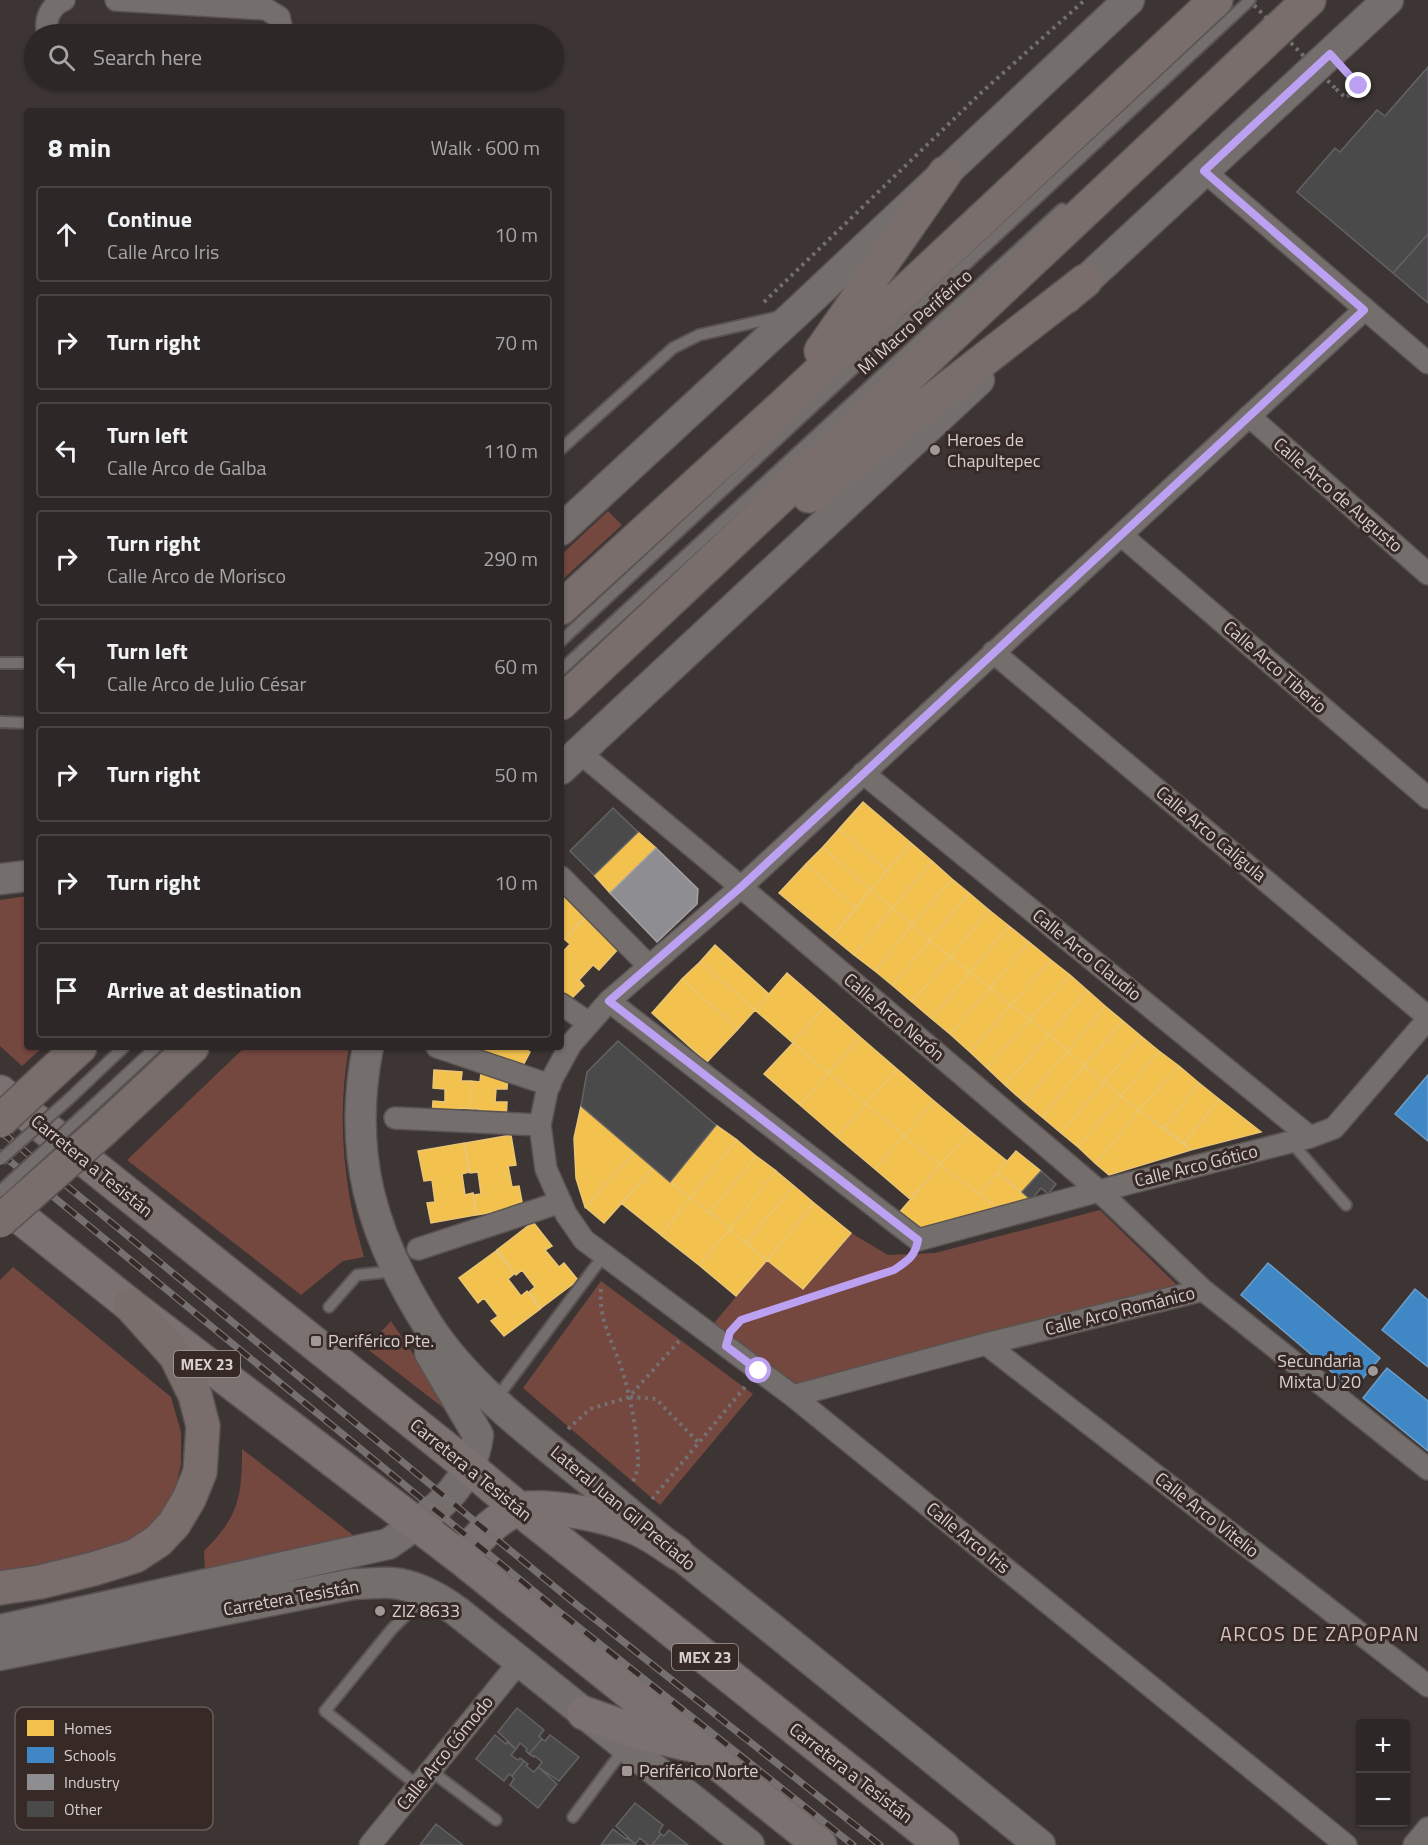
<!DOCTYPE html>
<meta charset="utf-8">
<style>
body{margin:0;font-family:"Titillium Web",sans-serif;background:#35302f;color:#f1f3f6}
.controls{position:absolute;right:18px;bottom:18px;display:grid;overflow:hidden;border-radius:6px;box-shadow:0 2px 4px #0004}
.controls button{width:54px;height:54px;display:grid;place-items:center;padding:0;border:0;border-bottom:2px solid #484444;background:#2d2827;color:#f1f3f6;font:30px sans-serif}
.stop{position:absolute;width:18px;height:18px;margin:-14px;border:4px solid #bca0f2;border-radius:50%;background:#fff}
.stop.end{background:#bca0f2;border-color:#fff;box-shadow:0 2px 6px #0008}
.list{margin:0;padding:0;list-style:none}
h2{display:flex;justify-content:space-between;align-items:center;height:78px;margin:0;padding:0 24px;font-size:26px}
h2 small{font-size:20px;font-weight:400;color:#a7a6a7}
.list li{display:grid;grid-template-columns:39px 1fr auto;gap:18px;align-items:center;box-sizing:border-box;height:96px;margin:0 12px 12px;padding:0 12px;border:2px solid #484444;border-radius:6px}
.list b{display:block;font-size:22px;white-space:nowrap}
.list p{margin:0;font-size:20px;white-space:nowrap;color:#a7a6a7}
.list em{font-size:20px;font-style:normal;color:#a7a6a7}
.icon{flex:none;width:33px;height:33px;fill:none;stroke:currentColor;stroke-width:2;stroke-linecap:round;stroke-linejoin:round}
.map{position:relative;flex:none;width:1428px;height:1845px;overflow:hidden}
.search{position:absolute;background:#2d2827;box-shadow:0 2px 4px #0004;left:24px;top:24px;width:540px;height:66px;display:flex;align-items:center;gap:15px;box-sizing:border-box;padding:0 21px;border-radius:33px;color:#a7a6a7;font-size:22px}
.panel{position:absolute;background:#2d2827;box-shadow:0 2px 4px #0004;left:24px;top:108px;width:540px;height:942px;border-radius:6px}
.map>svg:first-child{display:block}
.green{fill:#74473f}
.homes{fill:#f2c14e;stroke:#eac574;stroke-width:1.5}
.schools{fill:#3f88c5;stroke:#6d9dc7;stroke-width:1.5}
.industry{fill:#8d8d92;stroke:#a4a1a4;stroke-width:1.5}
.building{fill:#4b4a4b;stroke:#646264;stroke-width:1.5}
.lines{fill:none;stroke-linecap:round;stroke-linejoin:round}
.lane-casing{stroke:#5a5352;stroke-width:14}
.street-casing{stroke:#5a5352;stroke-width:24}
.secondary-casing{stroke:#5a5352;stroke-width:33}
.primary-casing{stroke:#5a5352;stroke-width:36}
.highway-casing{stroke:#5a5352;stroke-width:36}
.path{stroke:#74706f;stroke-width:4;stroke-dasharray:3 4.5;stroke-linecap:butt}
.lane{stroke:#746e6d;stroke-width:10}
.street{stroke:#746e6d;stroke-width:21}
.secondary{stroke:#746e6d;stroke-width:30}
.primary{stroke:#7b7170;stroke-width:33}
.highway{stroke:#796e6b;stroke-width:33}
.rail-casing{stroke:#767170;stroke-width:7}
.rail{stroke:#362926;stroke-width:4.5;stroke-dasharray:14;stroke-linecap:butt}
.lane-bridge-casing{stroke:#5a5352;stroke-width:14;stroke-linecap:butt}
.highway-bridge-casing{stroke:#5a5352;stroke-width:36;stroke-linecap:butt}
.path-bridge{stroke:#74706f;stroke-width:4;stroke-dasharray:3 4.5;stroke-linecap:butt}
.lane-bridge{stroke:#746e6d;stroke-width:10}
.highway-bridge{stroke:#796e6b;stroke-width:33}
.route{stroke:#bca0f2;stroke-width:8}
.poi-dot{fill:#a19997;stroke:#362926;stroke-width:2}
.labels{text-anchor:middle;stroke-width:6;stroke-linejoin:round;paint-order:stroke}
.shield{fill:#362926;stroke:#a79d9b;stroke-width:1.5}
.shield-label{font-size:16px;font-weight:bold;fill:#d8cfcd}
.street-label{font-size:18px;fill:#d8cfcd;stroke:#362926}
.poi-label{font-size:18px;fill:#d8cfcd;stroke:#362926;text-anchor:start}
.neighbourhood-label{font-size:20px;letter-spacing:1.5px;fill:#d7c5c2;stroke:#362926}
.key{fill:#362926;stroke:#675b58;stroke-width:1.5}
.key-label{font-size:16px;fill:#d8cfcd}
</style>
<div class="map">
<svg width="1428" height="1845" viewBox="0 0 1428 1845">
<rect width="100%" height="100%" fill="#3c3534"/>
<!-- green -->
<path class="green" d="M608 511 622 525 561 581V555Z
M27 896V1047H43L22 1066 0 1046V900Z
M245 1047H349C340 1097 341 1148 350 1199 353 1218 359 1238 364 1257L343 1261 301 1295 127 1160Z
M1100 1210 1178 1286 978 1335 798 1385 714 1323 767 1260 804 1289 851 1233 888 1255 935 1253Z
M13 1267 171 1397 181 1432V1464L175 1490 160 1516 140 1537 112 1552 0 1578V1280Z
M601 1281 753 1394 660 1505 523 1388Z
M391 1321 455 1417 366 1348Z
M242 1449 358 1539 205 1571 204 1551C239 1516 242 1497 242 1449Z"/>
<!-- homes -->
<path class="homes" d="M863 802 911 843 887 871 839 829Z
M839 829 887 871 870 890 823 847Z
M638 832 656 848 610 893 594 875Z
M911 843 932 861 893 908 870 890Z
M823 847 870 890 856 909 806 864Z
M932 861 952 879 912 925 893 908Z
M806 864 856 909 832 937 779 893Z
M952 879 969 893 930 941 912 925Z
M870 890 893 908 854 955 832 937Z
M969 893 989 910 950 957 930 941Z
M561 894 585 916 565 938 561 934Z
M893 908 912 925 875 971 854 955Z
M989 910 1009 926 970 972 950 957Z
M586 917 619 948 599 970 593 965 579 980 584 986 569 1001 561 994V954L570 944 564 939Z
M912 925 930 941 892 985 875 971Z
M1009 926 1029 942 990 988 970 972Z
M930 941 950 957 912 1002 892 985Z
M1029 942 1051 960 1011 1005 990 988Z
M715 945 769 994 755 1010 700 962Z
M950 957 970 972 932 1019 912 1002Z
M1051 960 1070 975 1030 1019 1011 1005Z
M700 962 755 1010 738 1029 682 979Z
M970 972 990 988 950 1034 932 1019Z
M787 973 825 1006 793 1043 755 1010Z
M1070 975 1087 990 1049 1035 1030 1019Z
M682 979 738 1029 707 1062 652 1013Z
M990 988 1011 1005 970 1052 950 1034Z
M1087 990 1105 1006 1068 1051 1049 1035Z
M1011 1005 1030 1019 987 1068 970 1052Z
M825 1006 860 1037 828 1073 793 1043Z
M1105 1006 1123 1021 1084 1066 1068 1051Z
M1030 1019 1049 1035 1005 1085 987 1068Z
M1123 1021 1142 1037 1104 1082 1084 1066Z
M1049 1035 1068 1051 1024 1102 1005 1085Z
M860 1037 897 1069 866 1104 828 1073Z
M1142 1037 1159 1051 1121 1096 1104 1082Z
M793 1043 828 1073 800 1105 764 1074Z
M480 1047H525L524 1048 530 1052 520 1071 479 1049Z
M1068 1051 1084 1066 1042 1117 1024 1102Z
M1159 1051 1179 1066 1139 1110 1121 1096Z
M1084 1066 1104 1082 1061 1133 1042 1117Z
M1179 1066 1199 1083 1164 1128 1139 1110Z
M897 1069 934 1101 904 1136 866 1104Z
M434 1070 462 1072 461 1081H471L470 1109 460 1108 459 1117 432 1116 433 1101 445 1102V1089L433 1088Z
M481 1073 508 1074 507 1089H496L495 1102H507L506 1120 479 1118V1109H470L471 1081 480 1082Z
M828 1073 866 1104 837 1137 800 1105Z
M1104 1082 1121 1096 1078 1147 1061 1133Z
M1199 1083 1219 1099 1184 1143 1164 1128Z
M1121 1096 1139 1110 1096 1164 1078 1147Z
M1219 1099 1261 1132 1191 1150 1184 1143Z
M934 1101 970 1131 940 1165 904 1136Z
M866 1104 904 1136 875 1169 837 1137Z
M581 1106 636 1151 585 1207 576 1178 574 1138Z
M1139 1110 1191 1150 1109 1175 1096 1164Z
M716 1125 737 1140 690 1198 670 1182Z
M970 1131 1007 1161 980 1194 940 1165Z
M511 1135 516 1165 508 1166 512 1187 519 1186 523 1207 477 1215 474 1195 481 1194 478 1172 470 1173 465 1143Z
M904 1136 940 1165 910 1199 875 1169Z
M737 1140 756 1156 710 1213 690 1198Z
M464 1143 469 1172 462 1174 465 1195 473 1193 476 1215 431 1223 427 1203 435 1202 432 1180 424 1181 418 1151Z
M636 1151 654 1167 604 1223 585 1207Z
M1016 1151 1041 1171 1022 1192 997 1173Z
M756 1156 776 1171 730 1229 710 1213Z
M940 1165 980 1194 999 1209 921 1231 899 1213Z
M654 1167 690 1198 661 1235 621 1203Z
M776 1171 794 1186 746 1243 730 1229Z
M997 1173 1031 1200 999 1209 980 1194Z
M794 1186 814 1203 767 1260 746 1243Z
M690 1198 730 1229 699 1265 661 1235Z
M814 1203 851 1233 803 1289 767 1260Z
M533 1222 552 1246 545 1250 559 1267 564 1263 578 1280 541 1308 529 1292 535 1287 522 1270 516 1275 497 1250Z
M730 1229 767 1260 736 1296 699 1265Z
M496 1251 514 1274 508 1279 521 1296 527 1291 540 1309 504 1336 491 1321 498 1316 484 1298 478 1303 459 1278Z"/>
<!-- schools -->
<path class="schools" d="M1428 1075V1141L1395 1114Z
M1268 1263 1380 1358 1353 1390 1241 1295Z
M1415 1289 1428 1300V1367L1382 1330Z
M1387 1368 1428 1401V1451L1363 1398Z"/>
<!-- industry -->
<path class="industry" d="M656 848 698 889 697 904 657 942 610 893Z"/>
<!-- building -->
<path class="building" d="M1428 67V234L1393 273 1297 192 1335 148 1340 152 1377 110 1385 116Z
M1428 234V303L1393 273Z
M613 808 638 832 594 875 570 851Z
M618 1041 716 1125 670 1182 581 1106 587 1072Z
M1041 1171 1056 1184 1048 1194 1041 1188 1031 1200 1022 1192Z
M517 1708 544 1730 539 1736 542 1739 529 1754 526 1751 527 1749 520 1743 516 1749 498 1732Z
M495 1735 506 1744 507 1742 516 1749 511 1755 518 1760 520 1758 524 1761 512 1776 509 1774 504 1781 476 1759Z
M550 1735 579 1757 559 1781 538 1767 542 1762 535 1756 534 1757 529 1754 542 1739 545 1741Z
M524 1761 528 1764 526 1766 534 1772 538 1767 557 1784 538 1808 510 1785 514 1779 512 1776Z
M635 1803 663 1825 659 1832 661 1834 652 1845H646L647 1844 640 1838 635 1844 616 1826Z
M436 1824 463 1845H420Z
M613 1829 626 1839 627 1838 635 1844 601 1845Z
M669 1830 688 1845H652L661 1834 664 1836Z"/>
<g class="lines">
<defs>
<path id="lane" d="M561 449 673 348 699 335 778 317
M561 641 1250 0
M0 663H27
M561 670 1062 209
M0 722 27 723
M68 1100 124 1047
M84 1114 156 1047
M1291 1142 1346 1205
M329 1307 357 1275 395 1271
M496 1399 604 1255
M431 1771 496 1820
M418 1786 325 1711 392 1629 425 1596
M573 1817 624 1749"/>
<path id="street" d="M116 0 266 9 279 17 283 34
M48 34C44 20 50 6 64 0
M1204 171 1428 363
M1249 416 1428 574
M1121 535 1428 798
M993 652 1428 1017
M579 752 741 887 1099 1191 1203 1290 1428 1469
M863 773 1310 1137
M561 877 649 966
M609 1001 918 1240 1099 1191 1310 1137 1334 1128 1428 1019
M561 1004 589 1023
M437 1047 550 1085
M395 1118 540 1125
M418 1249 561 1202
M986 1344 1428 1686
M793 1396 986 1344 1203 1290
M370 1845 520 1661
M1346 1845 793 1396 584 1240 566 1214 546 1169 540 1125 548 1086 571 1044 609 1001 741 887 1364 310
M1414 1845 1428 1828"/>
<path id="secondary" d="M1067 298 1388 0
M561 530 796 313 1129 0
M561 769 979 380
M0 879 27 876
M368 1047C347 1152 371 1235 428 1325 470 1391 546 1444 607 1495 660 1540 715 1583 770 1627 860 1700 950 1772 1040 1845
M0 1630 388 1544C428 1517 472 1487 478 1435L430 1353
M0 1655 353 1584C366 1584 380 1582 392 1583 417 1585 439 1598 458 1612L749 1845"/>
<path id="primary" d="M0 1092 469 1467 519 1509 942 1845
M0 1201 130 1305 461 1558 820 1845
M461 1558C474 1542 500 1513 521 1509 551 1504 610 1516 638 1529 652 1535 664 1544 677 1553
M584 1713 638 1732 686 1744"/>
<path id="highway" d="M821 351 945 173
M809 496 1085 281
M561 608 785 404 1216 0
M561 703 1309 0
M44 1080 80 1047
M103 1130 192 1047
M0 1588 40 1582 93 1569 135 1556 158 1541 174 1524 189 1499 200 1472 203 1426 195 1395 176 1356 130 1305"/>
</defs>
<!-- lane casing -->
<use href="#lane" class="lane-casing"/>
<!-- street casing -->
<use href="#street" class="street-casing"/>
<!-- secondary casing -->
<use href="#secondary" class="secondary-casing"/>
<!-- primary casing -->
<use href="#primary" class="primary-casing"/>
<!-- highway casing -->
<use href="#highway" class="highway-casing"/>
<!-- path -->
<path class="path" d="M1336 89 1346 98 1359 86 1346 72
M764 302 983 91 1085 0
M601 1289C598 1320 614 1344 623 1373 631 1400 638 1436 638 1464 638 1470 635 1477 633 1482
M735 1327 741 1320 772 1309 894 1270 910 1258
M630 1397 656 1399 699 1443
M568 1429 590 1409 629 1397 681 1339
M652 1499 745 1387"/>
<!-- lane -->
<use href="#lane" class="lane"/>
<!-- street -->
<use href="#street" class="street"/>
<!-- secondary -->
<use href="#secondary" class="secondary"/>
<!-- primary -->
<use href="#primary" class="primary"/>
<!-- highway -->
<use href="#highway" class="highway"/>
<defs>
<path id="rail" d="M0 1131 567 1597 880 1845
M0 1153 557 1610 853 1845"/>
</defs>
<!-- rail casing -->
<use href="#rail" class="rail-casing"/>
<!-- rail -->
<use href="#rail" class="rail"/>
<defs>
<path id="lane-bridge" d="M0 1160 68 1100
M0 1191 84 1114"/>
<path id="highway-bridge" d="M0 1121 44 1080
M0 1221 103 1130"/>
</defs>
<!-- lane-bridge casing -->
<use href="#lane-bridge" class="lane-bridge-casing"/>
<!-- highway-bridge casing -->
<use href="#highway-bridge" class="highway-bridge-casing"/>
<!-- path-bridge -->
<path class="path-bridge" d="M1249 0 1336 89"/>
<!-- lane-bridge -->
<use href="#lane-bridge" class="lane-bridge"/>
<!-- highway-bridge -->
<use href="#highway-bridge" class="highway-bridge"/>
</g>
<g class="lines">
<!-- route -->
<path class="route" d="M759 1371 726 1346 730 1332 741 1320 894 1270C907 1261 915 1257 918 1240L609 1001 741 887 1364 310 1204 171 1330 54 1359 86"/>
</g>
<!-- markers -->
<g class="poi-dot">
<circle cx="935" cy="450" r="6"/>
<rect x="310" y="1335" width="12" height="12" rx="3"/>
<circle cx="1373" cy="1371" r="6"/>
<circle cx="380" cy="1611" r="6"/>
<rect x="621" y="1765" width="12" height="12" rx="3"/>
</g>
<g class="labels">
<!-- shield labels -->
<g class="shield">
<rect x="174" y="1351" width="66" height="26" rx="4.5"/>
<rect x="672" y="1644" width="66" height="26" rx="4.5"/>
</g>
<g class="shield-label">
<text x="207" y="1370">MEX 23</text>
<text x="705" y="1663">MEX 23</text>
</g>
<!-- street labels -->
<g class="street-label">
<text transform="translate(915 322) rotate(-42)" y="6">Mi Macro Periférico</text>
<text transform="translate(1338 495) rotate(41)" y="6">Calle Arco de Augusto</text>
<text transform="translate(1275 667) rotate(41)" y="6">Calle Arco Tiberio</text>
<text transform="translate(1211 834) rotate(40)" y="6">Calle Arco Calígula</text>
<text transform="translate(1087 955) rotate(39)" y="6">Calle Arco Claudio</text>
<text transform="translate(894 1017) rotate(40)" y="6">Calle Arco Nerón</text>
<text transform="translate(92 1166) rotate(39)" y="6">Carretera a Tesistán</text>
<text transform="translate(1196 1166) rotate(-14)" y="6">Calle Arco Gótico</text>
<text transform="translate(1120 1311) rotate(-14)" y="6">Calle Arco Románico</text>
<text transform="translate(471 1470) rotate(39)" y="6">Carretera a Tesistán</text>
<text transform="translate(623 1508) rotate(40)" y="6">Lateral Juan Gil Preciado</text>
<text transform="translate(1207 1515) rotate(38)" y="6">Calle Arco Vitelio</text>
<text transform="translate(968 1538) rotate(39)" y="6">Calle Arco Iris</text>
<text transform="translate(291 1598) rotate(-10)" y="6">Carretera Tesistán</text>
<text transform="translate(445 1753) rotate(-51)" y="6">Calle Arco Cómodo</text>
<text transform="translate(851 1773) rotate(38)" y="6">Carretera a Tesistán</text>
</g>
<!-- poi labels -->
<g class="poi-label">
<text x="947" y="446">Heroes de<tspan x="947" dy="21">Chapultepec</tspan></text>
<text x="328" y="1347">Periférico Pte.</text>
<text x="1361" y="1367" text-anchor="end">Secundaria<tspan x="1361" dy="21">Mixta U 20</tspan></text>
<text x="392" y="1617">ZIZ 8633</text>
<text x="639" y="1777">Periférico Norte</text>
</g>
<!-- neighbourhood labels -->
<g class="neighbourhood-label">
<text x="1320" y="1641">ARCOS DE ZAPOPAN</text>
</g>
</g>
<!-- legend -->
<rect x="15" y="1707" width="198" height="123" rx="9" class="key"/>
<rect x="27" y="1720" width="27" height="16" fill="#f2c14e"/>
<rect x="27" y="1747" width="27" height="16" fill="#3f88c5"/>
<rect x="27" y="1774" width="27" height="16" fill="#8d8d92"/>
<rect x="27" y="1801" width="27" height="16" fill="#4b4a4b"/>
<g class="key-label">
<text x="64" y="1734">Homes</text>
<text x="64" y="1761">Schools</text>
<text x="64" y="1788">Industry</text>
<text x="64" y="1815">Other</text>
</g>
</svg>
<div class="controls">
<button>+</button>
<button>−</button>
</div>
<div class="stop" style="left:759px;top:1371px"></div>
<div class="stop end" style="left:1359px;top:86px"></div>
<div class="search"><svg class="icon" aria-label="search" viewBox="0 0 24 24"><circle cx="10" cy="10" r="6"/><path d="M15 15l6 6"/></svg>Search here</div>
<section class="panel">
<h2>8 min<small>Walk · 600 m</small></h2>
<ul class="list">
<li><svg class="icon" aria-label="ahead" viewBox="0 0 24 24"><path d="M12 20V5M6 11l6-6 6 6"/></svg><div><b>Continue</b><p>Calle Arco Iris</p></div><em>10 m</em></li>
<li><svg class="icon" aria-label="right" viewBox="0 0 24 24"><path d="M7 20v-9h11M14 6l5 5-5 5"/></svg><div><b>Turn right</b></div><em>70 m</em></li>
<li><svg class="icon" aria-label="left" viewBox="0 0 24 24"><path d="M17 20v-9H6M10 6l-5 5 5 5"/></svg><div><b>Turn left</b><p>Calle Arco de Galba</p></div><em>110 m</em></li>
<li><svg class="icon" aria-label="right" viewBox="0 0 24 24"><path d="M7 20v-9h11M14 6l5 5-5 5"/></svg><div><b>Turn right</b><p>Calle Arco de Morisco</p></div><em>290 m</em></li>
<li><svg class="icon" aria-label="left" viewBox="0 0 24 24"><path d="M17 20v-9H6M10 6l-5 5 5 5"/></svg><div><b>Turn left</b><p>Calle Arco de Julio César</p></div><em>60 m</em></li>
<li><svg class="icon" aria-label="right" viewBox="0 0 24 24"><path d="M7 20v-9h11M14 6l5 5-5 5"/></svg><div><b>Turn right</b></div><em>50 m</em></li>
<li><svg class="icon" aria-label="right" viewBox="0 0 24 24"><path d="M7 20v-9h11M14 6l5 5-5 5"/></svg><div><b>Turn right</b></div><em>10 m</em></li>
<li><svg class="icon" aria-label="arrive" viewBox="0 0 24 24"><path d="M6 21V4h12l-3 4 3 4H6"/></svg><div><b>Arrive at destination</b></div></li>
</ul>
</section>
</div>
